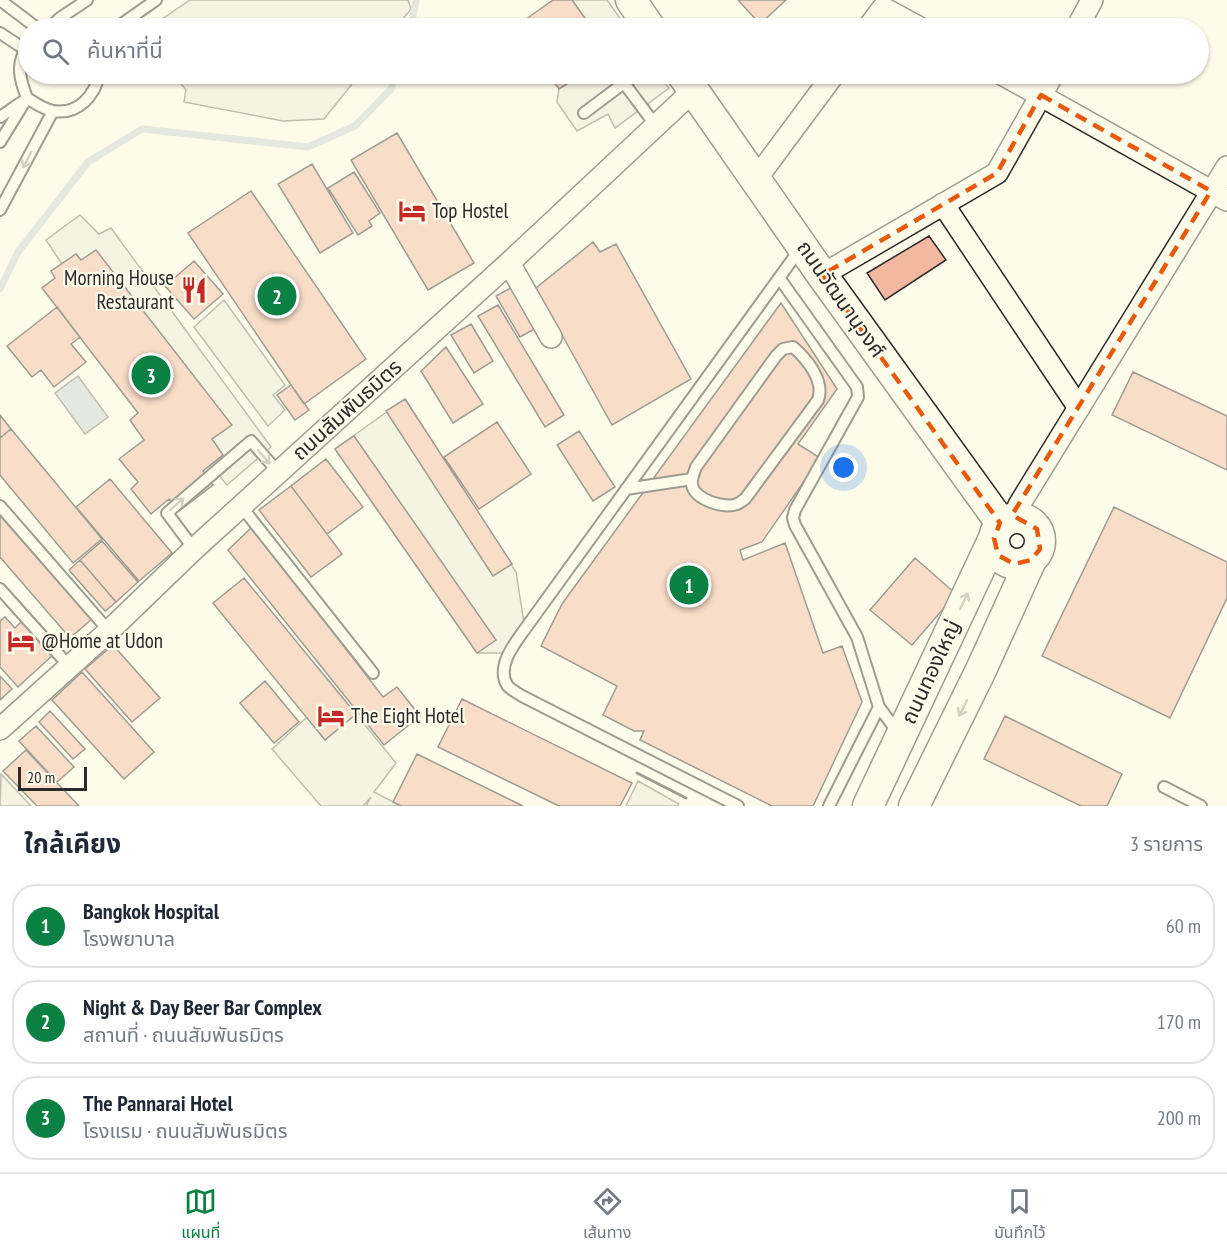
<!DOCTYPE html>
<html lang="th">
<meta charset="utf-8">
<style>
body{margin:0;font-family:"PT Sans Narrow","Noto Sans Thai",sans-serif;background:#f2f2f3;color:#1f2937}
.scale{position:absolute;left:18px;bottom:15px;width:69px;box-sizing:border-box;padding-left:6px;border:3px solid #2b2b2b;border-top:0;font-size:16px;line-height:21px;white-space:nowrap;color:#2b2b2b;-webkit-text-stroke:4px #fdfbea;paint-order:stroke}
.you{position:absolute;left:844px;top:468px;width:21px;height:21px;margin:-15px;border:4px solid #fff;border-radius:50%;background:#1a73e8;box-shadow:0 0 0 9px #1a73e833}
.badge{display:grid;place-items:center;width:39px;height:39px;border-radius:50%;background:#0b8043;color:#fff;font-size:20px;font-weight:700}
.pin{position:absolute;translate:-50% -50%;border:3px solid #fff;box-shadow:0 2px 6px #0006}
.list{margin:0;padding:0;list-style:none}
h2{display:flex;justify-content:space-between;align-items:center;height:78px;margin:0;padding:0 24px;font-size:26px}
h2 small{font-size:20px;font-weight:400;color:#747a83}
.list li{display:grid;grid-template-columns:39px 1fr auto;gap:18px;align-items:center;box-sizing:border-box;height:84px;margin:0 12px 12px;padding:0 12px;border:2px solid #e0e1e3;border-radius:24px}
.list b{display:block;font-size:22px;white-space:nowrap}
.list p{margin:0;font-size:20px;white-space:nowrap;color:#747a83}
.list em{font-size:20px;font-style:normal;color:#747a83}
.icon{flex:none;width:33px;height:33px;fill:none;stroke:currentColor;stroke-width:2;stroke-linecap:round;stroke-linejoin:round}
.map{position:relative;flex:none;width:1227px;height:806px;overflow:hidden}
.search{position:absolute;background:#fff;box-shadow:0 2px 4px #0004;left:18px;right:18px;top:18px;height:66px;display:flex;align-items:center;gap:15px;box-sizing:border-box;padding:0 21px;border-radius:33px;color:#747a83;font-size:22px}
.sheet{height:366px;background:#fff}
nav{display:flex;justify-content:space-around;align-items:center;box-sizing:border-box;height:84px;border-top:2px solid #e0e1e3;background:#fff;font-size:16px;color:#747a83}
nav a{display:grid;justify-items:center;gap:3px}
nav .on{color:#0b8043}
.map>svg:first-child{display:block}
.parking{fill:#eceadb;stroke:#74746e;stroke-width:1.5}
.water{fill:#c7d0d0;stroke:#74746e;stroke-width:1.5}
.lines{fill:none;stroke-linecap:round;stroke-linejoin:round}
.stream{stroke:#c7d0d0;stroke-width:7}
.building{fill:#f2b8a0;stroke:#2b2b2b;stroke-width:1.5}
.lane-casing{stroke:#2b2b2b;stroke-width:14}
.street-casing{stroke:#2b2b2b;stroke-width:24}
.secondary-casing{stroke:#2b2b2b;stroke-width:33}
.lane{stroke:#fdfbea;stroke-width:10}
.street{stroke:#fdfbea;stroke-width:21}
.secondary{stroke:#fdfbea;stroke-width:30}
.wall{stroke:#2b2b2b;stroke-width:3}
.oneway{stroke:#9e9d94}
.marked{fill:none;stroke:#e8590c;stroke-width:4.5;stroke-dasharray:12 8;stroke-linejoin:round}
.labels{text-anchor:middle;stroke-width:4.5;stroke-linejoin:round;paint-order:stroke}
.poi-label{font-size:21px;fill:#2b2b2b;stroke:#fdfbea;text-anchor:start}
.street-label{font-size:21px;fill:#2b2b2b;stroke:#fdfbea}
</style>
<div class="map">
<svg width="1227" height="806" viewBox="0 0 1227 806">
<rect width="100%" height="100%" fill="#fdfbea"/>
<!-- parking -->
<path class="parking" d="M190 0H408L411 9 395 28H149Z
M572 0H607L627 28H592Z
M173 74H360L324 119 283 121 184 102 186 90Z
M582 74H658L669 88 615 128 608 114 577 131 557 102 559 89Z
M80 215 99 234 111 228 271 447 227 485 210 465 223 455 212 439 221 432 76 254 62 264 46 240Z
M224 300 285 385 273 395 285 410 268 426 194 327Z
M405 399 516 572 525 629 509 653H477L335 449Z
M356 714 396 763 374 792 401 806H366L371 797 363 806H321L272 749 307 717 325 740Z
M1 774 31 806H0Z
M638 781 679 804 678 806H626Z"/>
<!-- water -->
<path class="water" d="M78 376 108 417 85 434 55 393Z"/>
<g class="lines">
<!-- stream -->
<path class="stream" d="M411 28 416 0
M0 289 18 252 88 162 142 129 308 147 355 126 391 89 396 74"/>
</g>
<!-- building -->
<path class="building" d="M553 0H572L592 28H516L515 27Z
M738 0H786L760 24Z
M548 74H582L559 89Z
M397 133 474 263 428 290 351 160Z
M312 164 353 233 320 253 278 184Z
M354 172 380 213 369 221 372 226 358 235 328 188Z
M251 191 366 359 304 404 188 233Z
M929 236 946 260 885 300 867 273Z
M593 242 600 252 616 244 691 379 612 425 536 288Z
M96 250 232 425 212 439 223 455 203 471 213 485 179 511 169 499 151 514 131 489 138 482 119 459 144 440 130 420 138 413 42 288 55 278 51 271 76 254 81 260Z
M194 261 223 294 194 319 165 286Z
M516 285 540 326 520 337 496 296Z
M781 303 837 389 798 444 820 458 762 542 740 550 743 560 785 543 823 653 842 646 862 702 813 806H772L640 740 644 731H634L603 715 617 686 541 646 562 604Z
M498 305 564 415 545 427 478 316Z
M57 307 80 337 71 344 86 362 54 387 41 370 32 377 7 346Z
M471 324 493 361 474 373 451 335Z
M446 347 483 404 453 423 421 371Z
M1133 372 1227 416V470L1112 415Z
M291 385 309 410 295 420 277 395Z
M405 399 512 564 493 576 386 411Z
M0 415 11 429 0 438Z
M497 422 531 474 479 509 444 457Z
M11 429 102 539 73 563 0 475V438Z
M579 431 615 487 593 501 557 445Z
M354 436 496 640 477 653 335 449Z
M326 459 363 507 327 534 291 486Z
M110 479 172 553 139 581 76 507Z
M291 486 342 554 311 577 259 510Z
M1114 507 1227 562V598L1170 718 1042 656Z
M0 514 92 619 70 638 0 557Z
M252 527 383 697 397 687 420 716 384 745 228 550Z
M102 541 138 582 116 602 80 560Z
M915 558 956 594 912 645 870 610Z
M80 560 116 602 105 611 69 570Z
M244 578 356 714 325 740 213 603Z
M5 617 15 628 23 620 54 654 18 687 0 667V621Z
M113 645 160 698 132 722 85 669Z
M82 672 154 752 124 779 52 700Z
M0 676 12 689 0 700Z
M265 681 299 722 274 743 240 703Z
M462 699 632 783 620 806H559L438 747Z
M50 711 85 749 73 759 39 722Z
M1005 716 1122 774 1107 806H1081L984 759Z
M36 726 74 767 57 782 19 741Z
M26 750 79 806H37L3 771Z
M417 754 523 806H401L393 802Z"/>
<g class="lines">
<defs>
<path id="lane" d="M0 0 37 28
M50 28 60 18 87 0
M116 28 156 0
M625 28 639 13
M0 33 26 50
M28 47C15 63 20 80 27 98 35 103 43 109 53 111 78 115 95 96 99 74
M637 74 624 83 656 126
M584 113 624 83
M0 117 22 102
M0 142 27 98
M0 210 53 111
M780 279 857 387 858 397 795 510 793 518 795 525 857 637 879 707 899 734
M793 347C807 359 825 381 818 400L745 499C743 500 740 503 737 504 725 509 695 500 692 485 691 479 694 473 696 467L776 356 783 349Z
M626 489 692 479
M0 506 109 631
M241 506 373 673
M194 549 167 513 251 441 278 472
M0 589 69 666
M1164 787 1201 806
M738 806 522 696C517 693 510 689 507 685 496 666 515 643 525 629L800 249
M829 806 879 707"/>
<path id="street" d="M868 28 883 8 920 28
M1077 28 1092 0
M1002 74 1227 200
M756 179 834 74
M943 204 1079 408
M509 263 551 337
M822 275 997 173 1053 74
M1014 517 1019 505 1227 167
M0 729 109 631 194 549 509 263 694 90"/>
<path id="secondary" d="M631 0 650 28
M682 74 822 275 1001 523
M994 541a23 23 0 1 1 46 0a23 23 0 1 1-46 0Z
M868 806 994 538
M914 806 981 670 1031 560"/>
</defs>
<!-- lane casing -->
<use href="#lane" class="lane-casing"/>
<!-- street casing -->
<use href="#street" class="street-casing"/>
<!-- secondary casing -->
<use href="#secondary" class="secondary-casing"/>
<!-- lane -->
<use href="#lane" class="lane"/>
<!-- street -->
<use href="#street" class="street"/>
<!-- secondary -->
<use href="#secondary" class="secondary"/>
<!-- wall -->
<path class="wall" d="M637 773 686 798"/>
</g>
<!-- one-way arrows -->
<defs><path id="oneway-shaft" d="M-6 0H5M1.5-3L5.5 0L1.5 3" fill="none" stroke-width="1.6" stroke-linecap="round" stroke-linejoin="round" transform="scale(1.5)"/></defs>
<g class="oneway">
<use href="#oneway-shaft" transform="translate(27 160) rotate(118)"/>
<use href="#oneway-shaft" transform="translate(264 457) rotate(49)"/>
<use href="#oneway-shaft" transform="translate(177 504) rotate(-41)"/>
<use href="#oneway-shaft" transform="translate(964 601) rotate(-65)"/>
<use href="#oneway-shaft" transform="translate(963 708) rotate(116)"/>
</g>
<!-- marked area -->
<path d="M0 0H1227V806H0ZM1041 95 1211 191 1012 515 1037 529 1040 549 1031 560 1014 564 998 555 994 538 1000 523 822 275 997 173Z" fill="#fdfbea" fill-opacity=".55" fill-rule="evenodd"/>
<path class="marked" d="M1041 95 1211 191 1012 515 1037 529 1040 549 1031 560 1014 564 998 555 994 538 1000 523 822 275 997 173Z"/>
<!-- icons -->
<defs>
<symbol id="hotel-bare" viewBox="-9 -9 18 18"><path d="M-6-4.5h1.5V1H6V5H4.5V3h-9V5H-6ZM-4 0a1.8 1.8 0 1 1 3.6 0ZM.5 0V-2.5h3Q6-2.5 6 0Z" fill="#c62828" stroke="#fdfbea" stroke-width="2.5" paint-order="stroke"/></symbol>
<symbol id="restaurant-bare" viewBox="-9 -9 18 18"><path d="M-5-6h1v4h1v-4h1v4h1v-4h1v5L-1.5 .5V6h-2V.5L-5-1ZM5-6V6H3V1.5H1.5Q1.5-4 5-6Z" fill="#c62828" stroke="#fdfbea" stroke-width="2.5" paint-order="stroke"/></symbol>
</defs>
<g fill-rule="evenodd">
<use href="#hotel-bare" x="393" y="192" width="38" height="38"/>
<use href="#restaurant-bare" x="175" y="271" width="38" height="38"/>
<use href="#hotel-bare" x="2" y="622" width="38" height="38"/>
<use href="#hotel-bare" x="312" y="697" width="38" height="38"/>
</g>
<g class="labels">
<!-- poi labels -->
<g class="poi-label">
<text x="432" y="218">Top Hostel</text>
<text x="174" y="285" text-anchor="end">Morning House<tspan x="174" dy="24">Restaurant</tspan></text>
<text x="41" y="648">@Home at Udon</text>
<text x="351" y="723">The Eight Hotel</text>
</g>
<!-- street labels -->
<g class="street-label">
<text transform="translate(841 299) rotate(55)" y="7">ถนนวัฒนานุวงศ์</text>
<text transform="translate(347 410) rotate(-42)" y="7">ถนนสัมพันธมิตร</text>
<text transform="translate(931 672) rotate(-65)" y="7">ถนนทองใหญ่</text>
</g>
</g>
</svg>
<div class="scale">20 m</div>
<div class="you"></div>
<div class="pin badge" style="left:689px;top:585px">1</div>
<div class="pin badge" style="left:277px;top:296px">2</div>
<div class="pin badge" style="left:151px;top:375px">3</div>
<div class="search"><svg class="icon" aria-label="search" viewBox="0 0 24 24"><circle cx="10" cy="10" r="6"/><path d="M15 15l6 6"/></svg>ค้นหาที่นี่</div>
</div>
<section class="sheet">
<h2>ใกล้เคียง<small>3 รายการ</small></h2>
<ul class="list">
<li><span class="badge">1</span><div><b>Bangkok Hospital</b><p>โรงพยาบาล</p></div><em>60 m</em></li>
<li><span class="badge">2</span><div><b>Night &amp; Day Beer Bar Complex</b><p>สถานที่ · ถนนสัมพันธมิตร</p></div><em>170 m</em></li>
<li><span class="badge">3</span><div><b>The Pannarai Hotel</b><p>โรงแรม · ถนนสัมพันธมิตร</p></div><em>200 m</em></li>
</ul>
</section>
<nav>
<a class="on"><svg class="icon" aria-label="map" viewBox="0 0 24 24"><path d="M3 6l6-2 6 2 6-2v14l-6 2-6-2-6 2zM9 4v14M15 6v14"/></svg>แผนที่</a>
<a><svg class="icon" aria-label="directions" viewBox="0 0 24 24"><path d="M12 3l9 9-9 9-9-9zM9 14v-3h6M13 9l2 2-2 2"/></svg>เส้นทาง</a>
<a><svg class="icon" aria-label="saved" viewBox="0 0 24 24"><path d="M7 4h10v16l-5-4-5 4z"/></svg>บันทึกไว้</a>
</nav>
